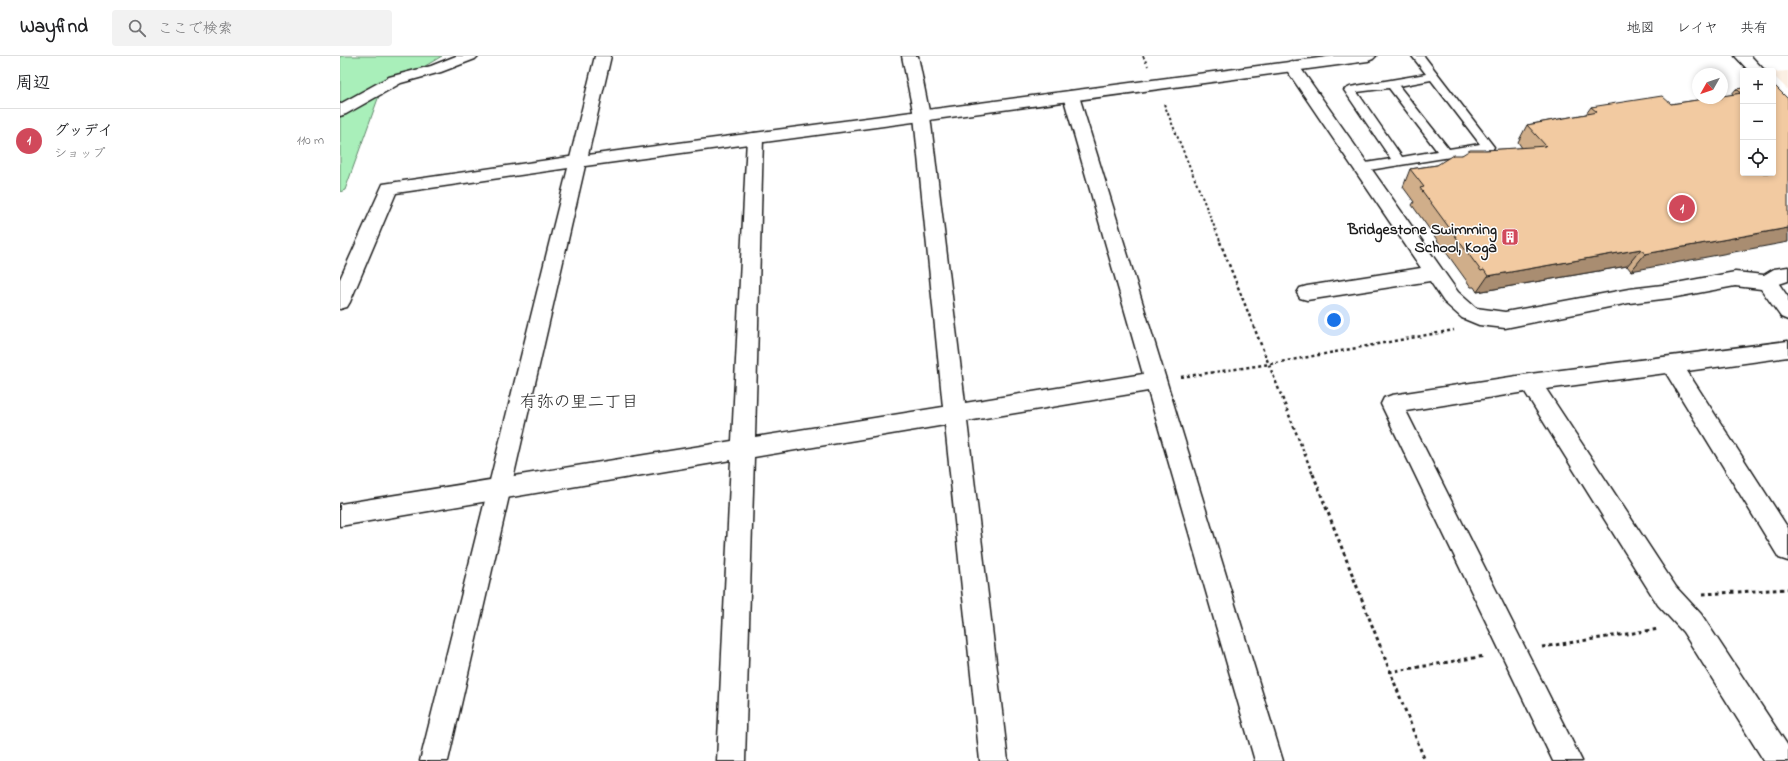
<!DOCTYPE html>
<html lang="ja">
<meta charset="utf-8">
<style>
body{margin:0;font-family:"Indie Flower","Klee One",sans-serif;background:#f2f2f2;color:#202124}
.controls{position:absolute;right:12px;top:12px;display:grid;overflow:hidden;border-radius:4px;box-shadow:0 2px 6px #0003}
.controls button{width:36px;height:36px;display:grid;place-items:center;padding:0;border:0;border-bottom:1px solid #e0e0e0;background:#fff;color:#202124;font:20px sans-serif}
.compass{position:absolute;left:1352px;top:12px;width:36px;height:36px;border-radius:50%;background:#fff;box-shadow:0 2px 6px #0003;rotate:230deg}
.you{position:absolute;left:994px;top:264px;width:14px;height:14px;margin:-10px;border:3px solid #fff;border-radius:50%;background:#1a73e8;box-shadow:0 0 0 6px #1a73e833}
.badge{display:grid;place-items:center;width:26px;height:26px;border-radius:50%;background:#d1495b;color:#fff;font-size:13px;font-weight:700}
.pin{position:absolute;translate:-50% -50%;border:2px solid #fff;box-shadow:0 1px 4px #0006}
.list{margin:0;padding:0;list-style:none}
h2{display:flex;justify-content:space-between;align-items:center;height:52px;margin:0;padding:0 16px;font-size:17px}
h2 small{font-size:13px;font-weight:400;color:#757577}
.list li{display:grid;grid-template-columns:26px 1fr auto;gap:12px;align-items:center;box-sizing:border-box;height:64px;padding:0 16px;border-top:1px solid #e0e0e0}
.list b{display:block;font-size:15px;white-space:nowrap}
.list p{margin:0;font-size:13px;white-space:nowrap;color:#757577}
.list em{font-size:13px;font-style:normal;color:#757577}
.icon{flex:none;width:22px;height:22px;fill:none;stroke:currentColor;stroke-width:2;stroke-linecap:round;stroke-linejoin:round}
.map{position:relative;flex:none;width:1448px;height:705px;overflow:hidden}
header{display:flex;align-items:center;gap:24px;box-sizing:border-box;height:56px;padding:0 20px;background:#fff;border-bottom:1px solid #e0e0e0}
header strong{font-size:19px}
nav{display:flex;gap:22px;margin-inline-start:auto;font-size:14px}
.search{width:280px;height:36px;background:#f2f2f2;display:flex;align-items:center;gap:10px;box-sizing:border-box;padding:0 14px;border-radius:4px;color:#757577;font-size:15px}
main{display:flex}
aside{flex:1;background:#fff}
.map>svg:first-child{display:block}
.built{fill:#fbefe3}
.green{fill:#a9efba;stroke:#62866b}
.lines{fill:none;stroke-linecap:round;stroke-linejoin:round}
.service-casing{stroke:#1c1c1c;stroke-width:3}
.minor-casing{stroke:#1c1c1c;stroke-width:3}
.tertiary-casing{stroke:#1c1c1c;stroke-width:3}
.path-far2{stroke:#1c1c1c;stroke-width:2;stroke-dasharray:2.5 2.5;stroke-linecap:butt}
.path-far1{stroke:#1c1c1c;stroke-width:2.5;stroke-dasharray:3 3;stroke-linecap:butt}
.path{stroke:#1c1c1c;stroke-width:3;stroke-dasharray:3.5 3.5;stroke-linecap:butt}
.service{fill:#fff;fill-rule:evenodd}
.minor{fill:#fff;fill-rule:evenodd}
.tertiary{fill:#fff;fill-rule:evenodd}
.wall{fill:#d0ae8a;stroke:#1c1c1c}
.shaded-wall{fill:#a98d71;stroke:#1c1c1c}
.building{fill:#f2caa1;stroke:#1c1c1c}
.labels{text-anchor:middle;stroke-width:3;stroke-linejoin:round;paint-order:stroke}
.poi-label{font-size:16px;font-weight:bold;fill:#1c1c1c;stroke:#fff;text-anchor:end}
.neighbourhood-label{font-size:17px;fill:#1c1c1c;stroke:#fff}
</style>
<header>
<strong>Wayfind</strong>
<div class="search"><svg class="icon" aria-label="search" viewBox="0 0 24 24"><circle cx="10" cy="10" r="6"/><path d="M15 15l6 6"/></svg>ここで検索</div>
<nav><a>地図</a><a>レイヤ</a><a>共有</a></nav>
</header>
<main>
<aside>
<h2>周辺<small></small></h2>
<ul class="list">
<li><span class="badge">1</span><div><b>グッデイ</b><p>ショップ</p></div><em>110 m</em></li>
</ul>
</aside>
<div class="map">
<svg width="1448" height="705" viewBox="0 0 1448 705">
<rect width="100%" height="100%" fill="#fff"/>
<filter id="ink" filterUnits="userSpaceOnUse"><feTurbulence type="fractalNoise" baseFrequency=".025" numOctaves="2"/><feDisplacementMap in="SourceGraphic" scale="8" xChannelSelector="R" yChannelSelector="G"/><feConvolveMatrix kernelMatrix="1 2 1 2 8 2 1 2 1" color-interpolation-filters="sRGB"/></filter>
<g filter="url(#ink)">
<!-- built -->
<path class="built" d="M1448 15V34L1433 19V16Z"/>
<!-- green -->
<path class="green" d="M0 0H102L40 37 5 134 0 136Z"/>
<g class="lines">
<defs>
<path id="service" d="M1072 0H1084L1154 91 1152 94 1148 95 1023 115 1019 114 1017 111 1019 108 1051 103 1004 34 1010 31 1086 18ZM1091 24 1140 88 1109 93 1059 30ZM1049 32 1097 95 1062 101 1017 36Z"/>
<path id="minor" d="M116 0H138L135 3 101 16 61 27 6 58 0 60V48L49 21 91 10Z
M562 0H578L590 60 625 347 803 318 723 40 725 37 731 35 737 37 739 40 943 705H915L808 335 627 365 668 705H640L605 369 414 401 405 705H377L391 404 0 470V448L392 385 407 82 409 78 415 77 421 78 423 82 415 381 603 351 574 60Z
M952 5 957 7 1118 236 1136 252 1165 256 1289 233 1331 228 1395 216 1424 219 1434 213 1448 211V225L1439 228 1448 241V264L1441 261 1421 233 1395 230 1331 242 1289 247 1165 272 1139 269 1122 262 1104 246 1090 225 967 244 960 242 957 237 960 232 967 230 1081 212 944 10 947 7Z
M236 100 242 102 245 106 242 110 56 137 10 246 7 251 0 253V223L43 128Z
M1448 285V301L1347 315 1448 472V505L1439 502 1326 317 1206 333 1336 531 1361 558 1448 690V705H1424L1343 576 1318 549 1185 336 1066 355 1242 705H1213L1041 348 1044 342 1052 339 1190 318Z"/>
<path id="tertiary" d="M255 0H271L248 99 994 0H1036L1033 3 1028 5 245 110 108 705H80L229 108 227 106 230 102Z
M1395 0H1411L1425 15H1409Z"/>
</defs>
<!-- service casing -->
<use href="#service" class="service-casing"/>
<!-- minor casing -->
<use href="#minor" class="minor-casing"/>
<!-- tertiary casing -->
<use href="#tertiary" class="tertiary-casing"/>
<!-- path-far2 -->
<path class="path-far2" d="M803 0 808 10
M824 48 881 187"/>
<!-- path-far1 -->
<path class="path-far1" d="M880 186 973 419
M841 321 930 308 1114 274"/>
<!-- path -->
<path class="path" d="M973 418 1085 705
M1363 538 1448 533
M1202 591 1319 573
M1049 616 1145 600"/>
<!-- service -->
<use href="#service" class="service"/>
<!-- minor -->
<use href="#minor" class="minor"/>
<!-- tertiary -->
<use href="#tertiary" class="tertiary"/>
</g>
<!-- wall -->
<path class="wall" d="M1396 33 1448 43 1291 215 1287 210 1137 236 1134 231H1131L1072 149 1074 146 1063 131 1070 113 1097 109 1122 99 1146 94 1182 92 1178 86 1187 69 1246 58 1251 51 1331 48 1391 39Z"/>
<!-- shaded-wall -->
<path class="shaded-wall" d="M1448 172V186L1291 215 1305 198Z
M1301 193 1287 210 1137 236 1148 220Z"/>
<!-- building -->
<path class="building" d="M1433 28 1448 43V172L1305 198 1301 193 1148 220 1144 214 1141 215 1080 132 1084 131 1070 113 1097 109 1113 99H1122L1130 94H1146L1206 90 1187 69 1257 56 1251 51 1322 40 1331 48 1370 42H1382V40L1402 37 1396 33 1403 32V117H1433Z"/>
</g>
<!-- icons -->
<defs>
<symbol id="building-square" viewBox="-11 -11 22 22"><rect x="-9" y="-9" width="18" height="18" rx="4" fill="#d1495b" stroke="#fff"/><path d="M-4-6H4V6H1V3H-1V6H-4ZM-2.5-4.3h1.7v1.8h-1.7ZM.8-4.3h1.7v1.8H.8ZM-2.5-1h1.7V.8h-1.7ZM.8-1h1.7V.8H.8Z" fill="#fff"/></symbol>
</defs>
<g fill-rule="evenodd">
<use href="#building-square" x="1160" y="171" width="20" height="20"/>
</g>
<g class="labels">
<!-- poi labels -->
<g class="poi-label">
<text x="1157" y="178">Bridgestone Swimming<tspan x="1157" dy="18">School, Koga</tspan></text>
</g>
<!-- neighbourhood labels -->
<g class="neighbourhood-label">
<text x="239" y="351">有弥の里二丁目</text>
</g>
</g>
</svg>
<div class="controls">
<button>+</button>
<button>−</button>
<button><svg class="icon" aria-label="locate" viewBox="0 0 24 24"><circle cx="12" cy="12" r="6"/><path d="M12 2v4M12 18v4M2 12h4M18 12h4"/></svg></button>
</div>
<svg class="compass" viewBox="-18 -18 36 36"><path d="M0-13l5 13h-10z" fill="#e53935"/><path d="M0 13l5-13h-10z" fill="#757577"/></svg>
<div class="you"></div>
<div class="pin badge" style="left:1342px;top:152px">1</div>
</div>
</main>
